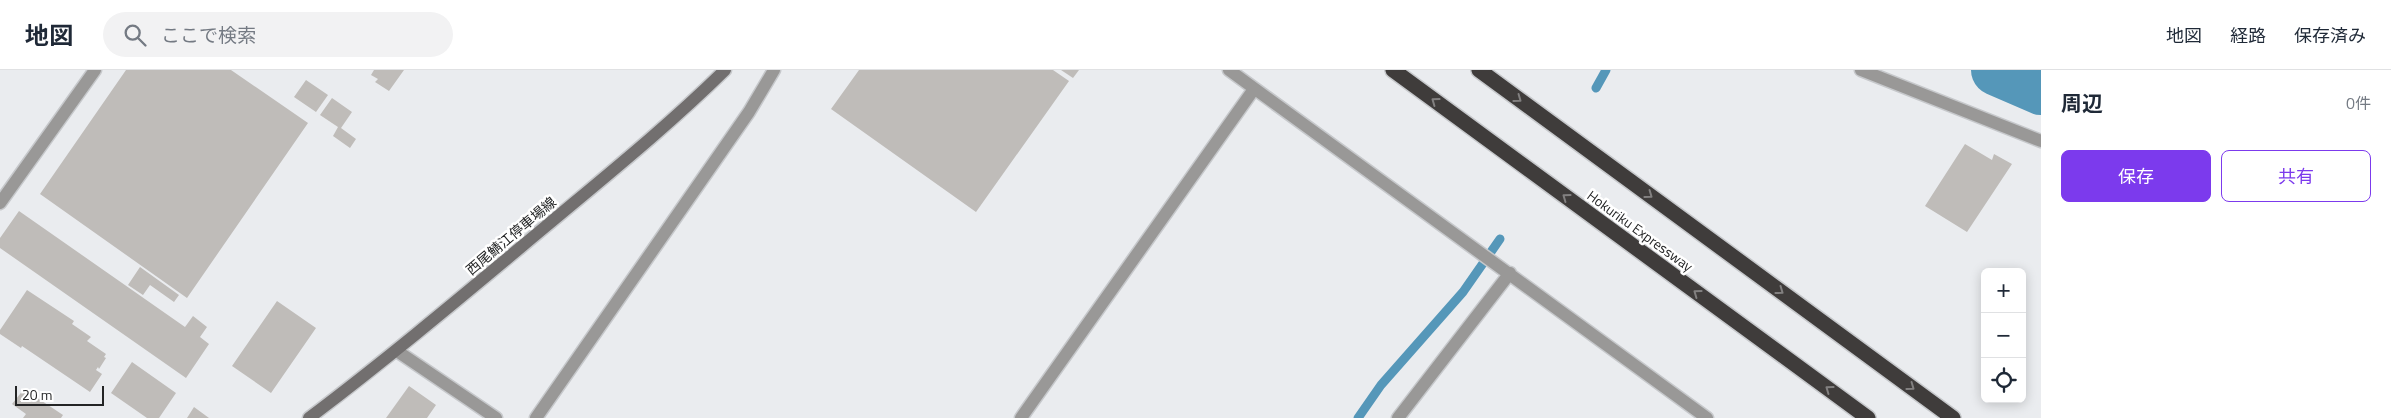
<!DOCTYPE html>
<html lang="ja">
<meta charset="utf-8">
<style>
body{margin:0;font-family:"Titillium Web","Noto Sans JP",sans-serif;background:#f2f2f3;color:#1f2937}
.controls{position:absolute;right:15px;bottom:15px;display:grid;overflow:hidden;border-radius:8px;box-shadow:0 2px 12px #0003}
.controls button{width:45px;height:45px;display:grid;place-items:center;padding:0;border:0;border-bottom:1px solid #e0e1e3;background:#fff;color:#1f2937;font:25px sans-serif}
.scale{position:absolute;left:15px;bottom:12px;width:89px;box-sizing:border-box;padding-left:5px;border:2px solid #232425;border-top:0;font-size:14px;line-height:18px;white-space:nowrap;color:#232425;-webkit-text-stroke:4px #fff;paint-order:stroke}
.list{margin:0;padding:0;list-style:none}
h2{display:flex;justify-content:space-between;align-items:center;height:65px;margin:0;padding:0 20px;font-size:21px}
h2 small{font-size:16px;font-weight:400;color:#747a83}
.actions{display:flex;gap:10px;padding:15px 20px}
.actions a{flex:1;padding:11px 0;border:1px solid #7c3aed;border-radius:8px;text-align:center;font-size:18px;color:#7c3aed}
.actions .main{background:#7c3aed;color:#fff}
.icon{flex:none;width:28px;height:28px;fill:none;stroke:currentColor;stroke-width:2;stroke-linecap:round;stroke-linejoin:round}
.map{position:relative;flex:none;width:2041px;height:348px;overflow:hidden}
header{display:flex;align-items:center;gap:30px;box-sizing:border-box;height:70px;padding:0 25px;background:#fff;border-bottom:1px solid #e0e1e3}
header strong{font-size:24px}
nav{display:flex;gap:28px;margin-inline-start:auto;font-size:18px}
.search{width:350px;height:45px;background:#f2f2f3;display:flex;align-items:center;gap:12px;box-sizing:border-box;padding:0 18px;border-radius:28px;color:#747a83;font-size:19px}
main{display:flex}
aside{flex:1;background:#fff}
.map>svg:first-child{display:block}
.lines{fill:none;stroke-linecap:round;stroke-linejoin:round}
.stream{stroke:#5597b9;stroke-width:9}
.river{stroke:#5597b9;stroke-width:52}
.building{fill:#bfbcb9}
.street-casing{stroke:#c6c8cb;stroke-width:15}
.secondary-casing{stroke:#c6c8cb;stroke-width:15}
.highway-casing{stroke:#c6c8cb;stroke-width:18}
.street{stroke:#999897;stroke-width:12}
.secondary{stroke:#726f6f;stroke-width:12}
.highway{stroke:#3f3c3b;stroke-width:15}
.oneway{stroke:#828080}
.labels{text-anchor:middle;stroke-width:5;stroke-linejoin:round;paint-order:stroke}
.street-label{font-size:14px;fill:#232425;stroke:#fff}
</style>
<header>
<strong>地図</strong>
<div class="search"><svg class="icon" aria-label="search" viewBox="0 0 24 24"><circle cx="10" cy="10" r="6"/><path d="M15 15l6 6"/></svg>ここで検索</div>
<nav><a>地図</a><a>経路</a><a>保存済み</a></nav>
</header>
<main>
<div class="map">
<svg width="2041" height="348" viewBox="0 0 2041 348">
<rect width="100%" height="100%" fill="#eaecef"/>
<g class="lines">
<!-- stream -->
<path class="stream" d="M1596 18 1606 0
M1358 348 1381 315 1463 222 1500 169"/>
<!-- river -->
<path class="river" d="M1997 0 2041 19"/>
</g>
<!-- building -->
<path class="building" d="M126 0H231L308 53 187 228 40 124Z
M374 0H404L389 21 375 12 378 9 371 5Z
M859 0H1053L1069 11 976 142 831 39Z
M1061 0H1079L1073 8Z
M306 10 328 25 316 42 294 27Z
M332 28 352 42 341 58 356 69 350 78 333 66 338 57 320 45Z
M1965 74 1992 90 1994 84 2012 94 1967 162 1925 136Z
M19 141 185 257 193 246 207 257 200 267 209 274 186 308 0 178V168Z
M140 197 179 225 174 232 150 215 143 225 128 215Z
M27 220 74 251 72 254 91 267 87 271 106 284 104 287 106 288 99 299 98 297 96 300 102 304 90 322 22 276 21 278 0 264V260Z
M277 231 316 258 271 323 232 296Z
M132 292 176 323 159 348H147L111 323Z
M409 316 436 335 427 348H386Z
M24 319 63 345 61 348H23L26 344 12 334Z
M194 337 209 348H187Z"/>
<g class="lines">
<defs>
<path id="street" d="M1229 0 1707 348
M1861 0 2041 71
M0 133 95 0
M397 281 496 348
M536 348 749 42 774 0
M1021 348 1254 19
M1398 348 1510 203"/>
<path id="secondary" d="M309 348C390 287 467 222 545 157 606 106 668 56 725 0"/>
<path id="highway" d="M1393 0 1868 348
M1479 0 1953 348"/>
</defs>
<!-- street casing -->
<use href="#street" class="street-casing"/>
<!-- secondary casing -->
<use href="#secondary" class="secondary-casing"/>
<!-- highway casing -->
<use href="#highway" class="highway-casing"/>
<!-- street -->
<use href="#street" class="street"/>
<!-- secondary -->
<use href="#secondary" class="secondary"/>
<!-- highway -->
<use href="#highway" class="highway"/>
</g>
<!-- one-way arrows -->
<defs><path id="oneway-chevron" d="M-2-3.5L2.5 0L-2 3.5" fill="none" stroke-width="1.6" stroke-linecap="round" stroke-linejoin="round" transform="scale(1.25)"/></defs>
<g class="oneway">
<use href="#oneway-chevron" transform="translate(1518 29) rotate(36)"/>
<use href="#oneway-chevron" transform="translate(1435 31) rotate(-144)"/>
<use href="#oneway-chevron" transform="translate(1649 125) rotate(36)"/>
<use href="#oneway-chevron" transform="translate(1566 127) rotate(-144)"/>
<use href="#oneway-chevron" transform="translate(1780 221) rotate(36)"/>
<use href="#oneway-chevron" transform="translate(1697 223) rotate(-144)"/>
<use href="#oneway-chevron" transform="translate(1911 317) rotate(36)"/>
<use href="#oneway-chevron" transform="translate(1829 319) rotate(-144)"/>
</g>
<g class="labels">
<!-- street labels -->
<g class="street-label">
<text transform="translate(1640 161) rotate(36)" y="5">Hokuriku Expressway</text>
<text transform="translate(511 166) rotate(-40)" y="5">西尾鯖江停車場線</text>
</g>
</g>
</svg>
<div class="controls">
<button>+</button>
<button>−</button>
<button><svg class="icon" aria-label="locate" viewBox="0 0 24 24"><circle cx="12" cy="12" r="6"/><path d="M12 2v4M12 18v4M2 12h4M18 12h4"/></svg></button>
</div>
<div class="scale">20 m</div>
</div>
<aside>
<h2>周辺<small>0件</small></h2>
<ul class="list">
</ul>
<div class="actions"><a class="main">保存</a><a>共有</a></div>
</aside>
</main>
